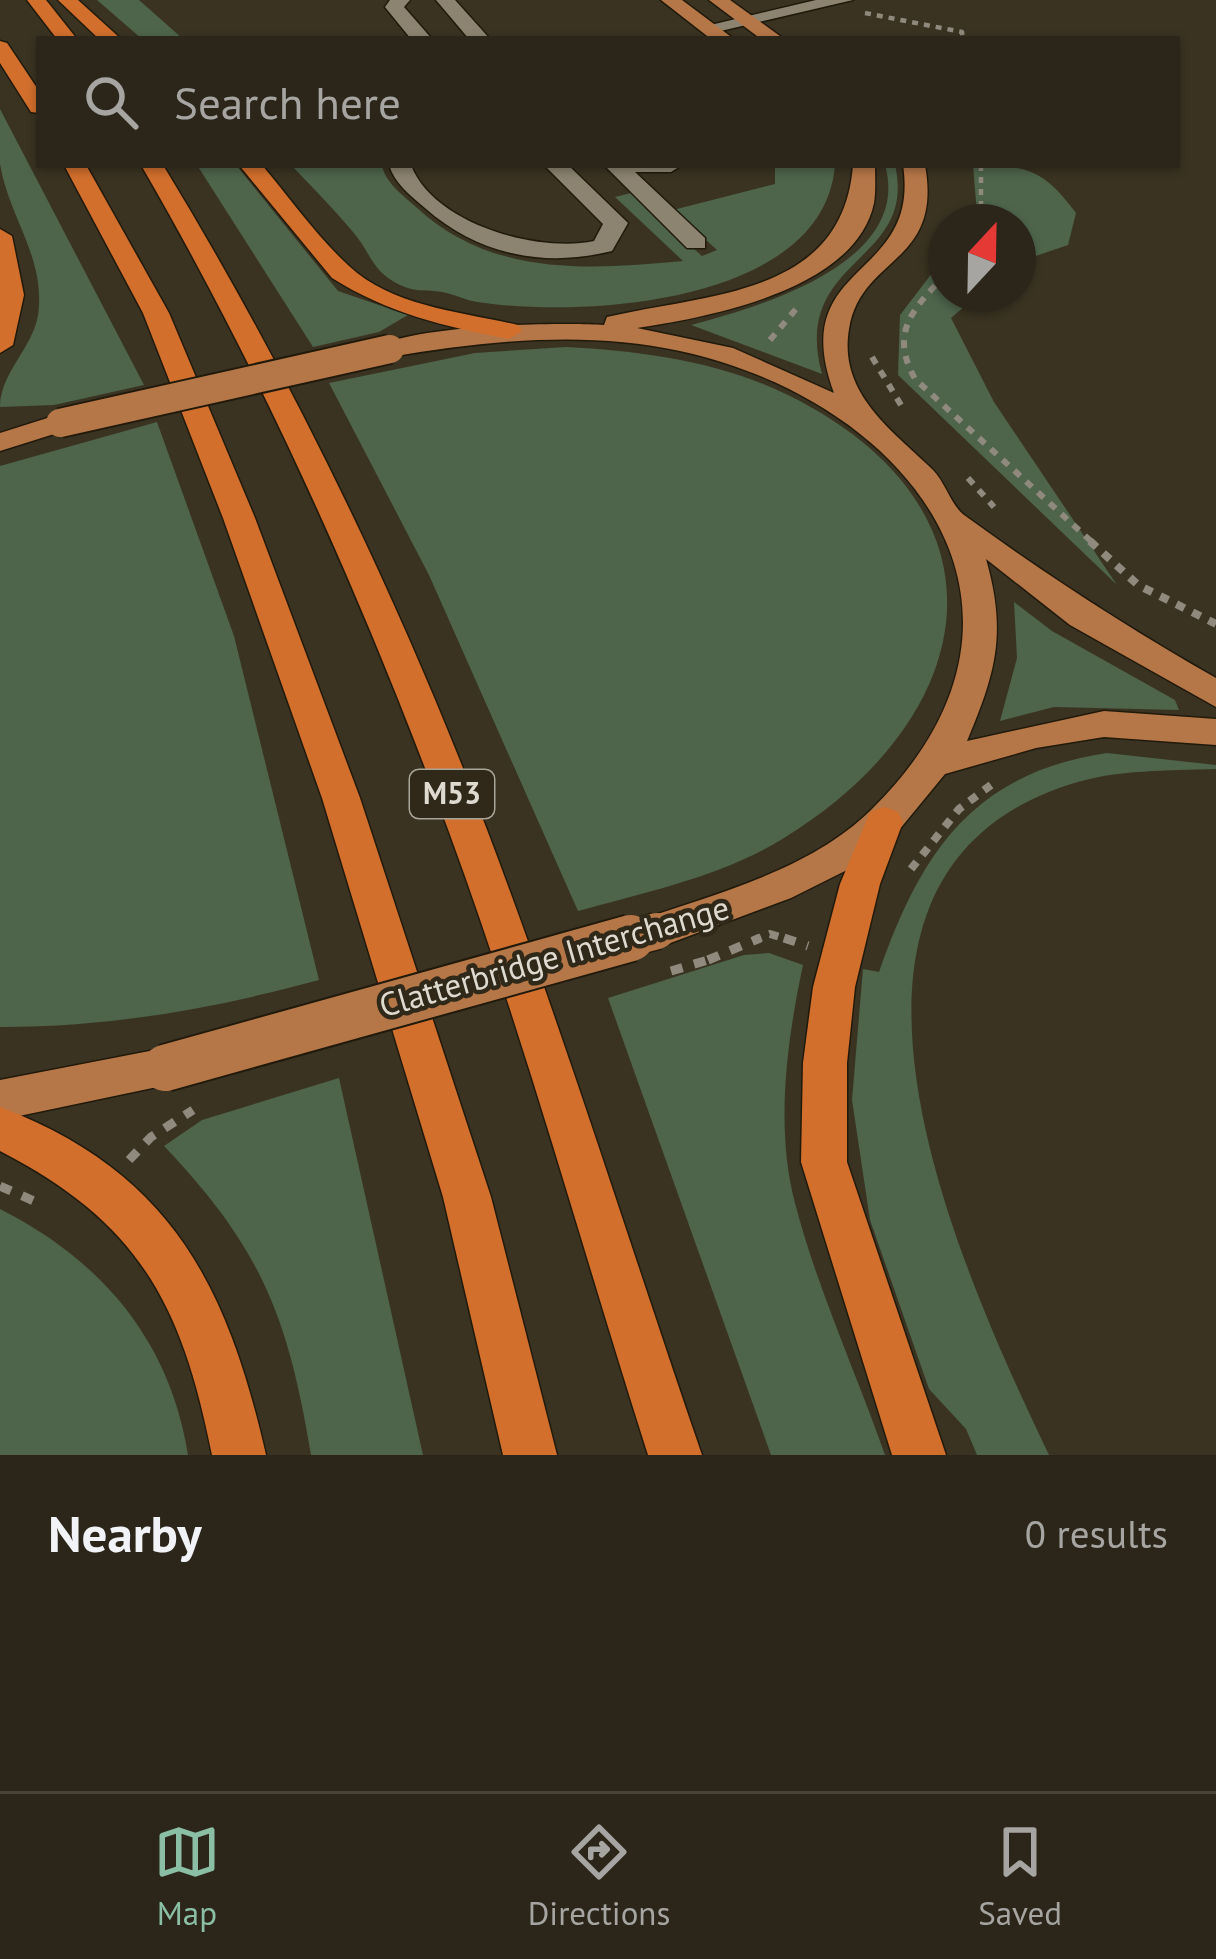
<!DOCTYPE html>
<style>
body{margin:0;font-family:"PT Sans",sans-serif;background:#383227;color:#f1f3f6}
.compass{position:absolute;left:928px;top:204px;width:108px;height:108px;border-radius:50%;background:#2c261a;box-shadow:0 3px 9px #0004;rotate:22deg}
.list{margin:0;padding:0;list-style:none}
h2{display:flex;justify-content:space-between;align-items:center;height:156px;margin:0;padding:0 48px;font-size:51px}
h2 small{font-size:39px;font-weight:400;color:#a6a5a2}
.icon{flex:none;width:66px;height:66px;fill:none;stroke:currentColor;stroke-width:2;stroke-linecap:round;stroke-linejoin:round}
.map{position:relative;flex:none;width:1216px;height:1455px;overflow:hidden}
.search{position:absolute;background:#2c261a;box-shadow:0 3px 9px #0004;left:36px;right:36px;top:36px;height:132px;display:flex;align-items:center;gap:30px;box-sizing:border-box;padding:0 42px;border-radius:0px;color:#a6a5a2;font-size:45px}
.sheet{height:336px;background:#2c261a}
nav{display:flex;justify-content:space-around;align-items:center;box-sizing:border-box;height:168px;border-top:3px solid #484339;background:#2c261a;font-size:33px;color:#a6a5a2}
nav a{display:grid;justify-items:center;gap:6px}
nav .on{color:#8abfa5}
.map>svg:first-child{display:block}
.green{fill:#4e644b}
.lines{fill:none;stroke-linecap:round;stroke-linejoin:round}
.minor-casing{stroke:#211a0b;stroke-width:3}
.major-casing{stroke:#211a0b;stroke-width:3}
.highway-casing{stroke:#211a0b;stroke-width:3}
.path-far3{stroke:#8f8a7d;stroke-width:4.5;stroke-dasharray:6 6;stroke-linecap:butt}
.path-far2{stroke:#8f8a7d;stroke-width:6;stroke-dasharray:8 8;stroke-linecap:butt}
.path-far1{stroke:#8f8a7d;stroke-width:8;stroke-dasharray:9 9;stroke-linecap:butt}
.path{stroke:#8f8a7d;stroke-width:9;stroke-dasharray:12 12;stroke-linecap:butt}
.minor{fill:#8c8471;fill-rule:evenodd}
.major{fill:#b67748;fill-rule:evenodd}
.highway{fill:#d26f2d;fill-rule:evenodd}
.major-bridge-far2-casing{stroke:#211a0b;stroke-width:32;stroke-linecap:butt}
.major-bridge-far1-casing{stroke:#211a0b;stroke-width:39;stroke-linecap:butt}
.major-bridge-casing{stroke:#211a0b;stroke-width:50;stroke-linecap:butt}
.path-bridge{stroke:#8f8a7d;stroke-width:9;stroke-dasharray:12 12;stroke-linecap:butt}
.major-bridge-far2{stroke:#b67748;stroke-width:28}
.major-bridge-far1{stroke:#b67748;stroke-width:36}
.major-bridge{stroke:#b67748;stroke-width:46}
.labels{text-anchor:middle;stroke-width:9;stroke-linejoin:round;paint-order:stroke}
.shield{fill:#302919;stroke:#aaa599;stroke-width:3}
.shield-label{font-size:30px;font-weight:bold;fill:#dedad0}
.street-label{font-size:33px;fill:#dedad0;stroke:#302919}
</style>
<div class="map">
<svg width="1216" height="1455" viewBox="0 0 1216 1455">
<rect width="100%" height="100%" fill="#3a3322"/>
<!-- green -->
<path class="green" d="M97 0H139L183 39H142Z
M0 109 144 385 54 405 0 407C0 370 38 345 39 306 42 253 8 214 0 164 0 147 0 126 0 109Z
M197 165H236L338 291 408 315 379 332 313 347Z
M291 165H382C385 183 403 195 416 207 491 277 589 270 683 261L615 197 631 193 702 256 717 250 673 210 775 184V165H835C824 305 580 318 477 302 465 300 454 294 442 292 427 289 417 293 400 285 372 272 371 253 353 232 334 209 312 187 291 165Z
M885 165H895C918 264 790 257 822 374L691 325C759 307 913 263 885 165Z
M973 165C1026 165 1044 169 1076 213L1068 245 1018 262V222H971L977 214Z
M946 255V294H979L951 318 994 402 1117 585 898 375 900 315Z
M566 347C642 351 718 361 788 395 1017 508 984 715 784 838 723 876 646 892 578 911L429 575 329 383 475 353Z
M157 422 234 636 319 980C212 1009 111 1027 0 1027V466Z
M1014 602 1052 631 1175 700 1179 710 1054 707 1000 721 1017 658Z
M1107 753 1216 765V769C1167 771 1118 769 1071 784 777 877 963 1274 1049 1455H977L966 1429 929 1389 870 1220 852 1100 863 969 879 972C921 852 973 773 1107 753Z
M769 953 803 965C787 1040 775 1128 795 1203 817 1288 856 1372 885 1455H771L608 998 744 955Z
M339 1078 423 1455H311C288 1317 262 1249 164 1146L202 1120Z
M0 1209C101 1260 170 1340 188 1455H0Z"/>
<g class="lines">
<defs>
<path id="minor" d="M390 0H410L404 7 432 39H411L385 7Z
M436 0H455L490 39H469Z
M816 0H853L708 34 698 28Z
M389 165H411C433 224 538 253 594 241L603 224 544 165H568L628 223 612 251C544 268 478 255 425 208 410 195 395 184 389 165Z
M604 165H682L671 172H635L705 238V248H687Z"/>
<path id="major" d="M661 0H682L734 39H711Z
M709 0H730L784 39H761Z
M853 165H875C875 177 876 191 874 203 856 290 709 317 637 328L733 348 834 393C785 260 921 282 903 165H925C943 265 861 255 849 329 838 394 893 431 933 470 945 482 951 505 964 515 1045 574 1128 628 1216 678V707L1070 625 986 559C1007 633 996 672 967 741L1104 711 1216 719V745L1104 737 1036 748 945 774 899 830 849 869 791 898 657 948 643 943 637 931 643 919C721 892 811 869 871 810 1073 612 912 402 680 351 584 330 486 341 390 357L376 349C402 325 564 322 604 325L607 317C707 293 843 297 853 165Z
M60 414 70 417 74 423 70 429 0 451V433Z
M165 1048 181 1054 187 1068 181 1082 0 1120V1080Z"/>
<path id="highway" d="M27 0H46L77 39H57Z
M58 0H78L121 39H99Z
M0 41 7 43 39 91V113L31 112 0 63Z
M64 165H86L169 313 255 518 360 798 491 1197 557 1455H503L443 1197 322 798 223 518 143 313Z
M141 165H163C292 377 401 603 489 835 566 1039 631 1249 702 1455H648C582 1248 524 1036 449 832 364 601 264 377 141 165Z
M239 165H262C290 198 317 237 349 266 393 307 463 312 518 325L522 331 509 339C446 327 387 313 332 278Z
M0 229 12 236 24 295 13 345 0 353Z
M884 807 898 812 903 822 880 884 855 987 847 1063V1162L946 1455H892L801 1162 803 1063 813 987 840 884 870 812Z
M0 1107C171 1172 227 1285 266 1455H212C182 1305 140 1223 0 1151Z"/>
</defs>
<!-- minor casing -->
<use href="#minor" class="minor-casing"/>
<!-- major casing -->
<use href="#major" class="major-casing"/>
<!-- highway casing -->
<use href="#highway" class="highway-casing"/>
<!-- path-far3 -->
<path class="path-far3" d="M865 13 962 32 963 39
M981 165V222"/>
<!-- path-far2 -->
<path class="path-far2" d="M946 274C913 309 889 332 915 379L1094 544
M770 340 796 309
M872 357 901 405
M968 478 994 507"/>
<!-- path-far1 -->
<path class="path-far1" d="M1090 541 1138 585 1216 624
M911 869 959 809 991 785
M753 941 770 934 793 941"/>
<!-- path -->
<path class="path" d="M784 938 808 946
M708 960 760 938
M129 1160 151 1137 193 1110
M0 1186 43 1205"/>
<!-- minor -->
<use href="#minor" class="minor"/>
<!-- major -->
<use href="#major" class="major"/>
<!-- highway -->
<use href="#highway" class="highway"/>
<defs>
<path id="major-bridge-far2" d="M60 423 390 349"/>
<path id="major-bridge-far1" d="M620 941 657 931"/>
<path id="major-bridge" d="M165 1068 631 938"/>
</defs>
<!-- major-bridge-far2 casing -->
<use href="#major-bridge-far2" class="major-bridge-far2-casing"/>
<!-- major-bridge-far1 casing -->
<use href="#major-bridge-far1" class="major-bridge-far1-casing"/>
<!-- major-bridge casing -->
<use href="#major-bridge" class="major-bridge-casing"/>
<!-- path-bridge -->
<path class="path-bridge" d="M671 971 708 960"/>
<!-- major-bridge-far2 -->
<use href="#major-bridge-far2" class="major-bridge-far2"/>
<!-- major-bridge-far1 -->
<use href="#major-bridge-far1" class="major-bridge-far1"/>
<!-- major-bridge -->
<use href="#major-bridge" class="major-bridge"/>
</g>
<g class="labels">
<!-- shield labels -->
<rect class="shield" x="410" y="770" width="84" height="48" rx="9"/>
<g class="shield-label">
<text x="452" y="804">M53</text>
</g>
<!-- street labels -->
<g class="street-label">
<text transform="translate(554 956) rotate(-16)" y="12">Clatterbridge Interchange</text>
</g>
</g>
</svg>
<svg class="compass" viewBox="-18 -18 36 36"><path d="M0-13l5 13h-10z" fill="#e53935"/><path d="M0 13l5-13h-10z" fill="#a6a5a2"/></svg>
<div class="search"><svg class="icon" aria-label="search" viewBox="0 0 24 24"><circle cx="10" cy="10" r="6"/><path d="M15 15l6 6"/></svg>Search here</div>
</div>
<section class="sheet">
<h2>Nearby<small>0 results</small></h2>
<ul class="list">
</ul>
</section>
<nav>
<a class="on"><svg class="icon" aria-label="map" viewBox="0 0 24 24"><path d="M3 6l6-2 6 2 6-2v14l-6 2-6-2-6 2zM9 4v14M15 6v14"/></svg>Map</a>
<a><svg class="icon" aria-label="directions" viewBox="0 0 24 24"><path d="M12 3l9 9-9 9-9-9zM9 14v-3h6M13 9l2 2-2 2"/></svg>Directions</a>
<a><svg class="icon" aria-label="saved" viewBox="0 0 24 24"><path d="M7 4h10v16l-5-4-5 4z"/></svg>Saved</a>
</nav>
